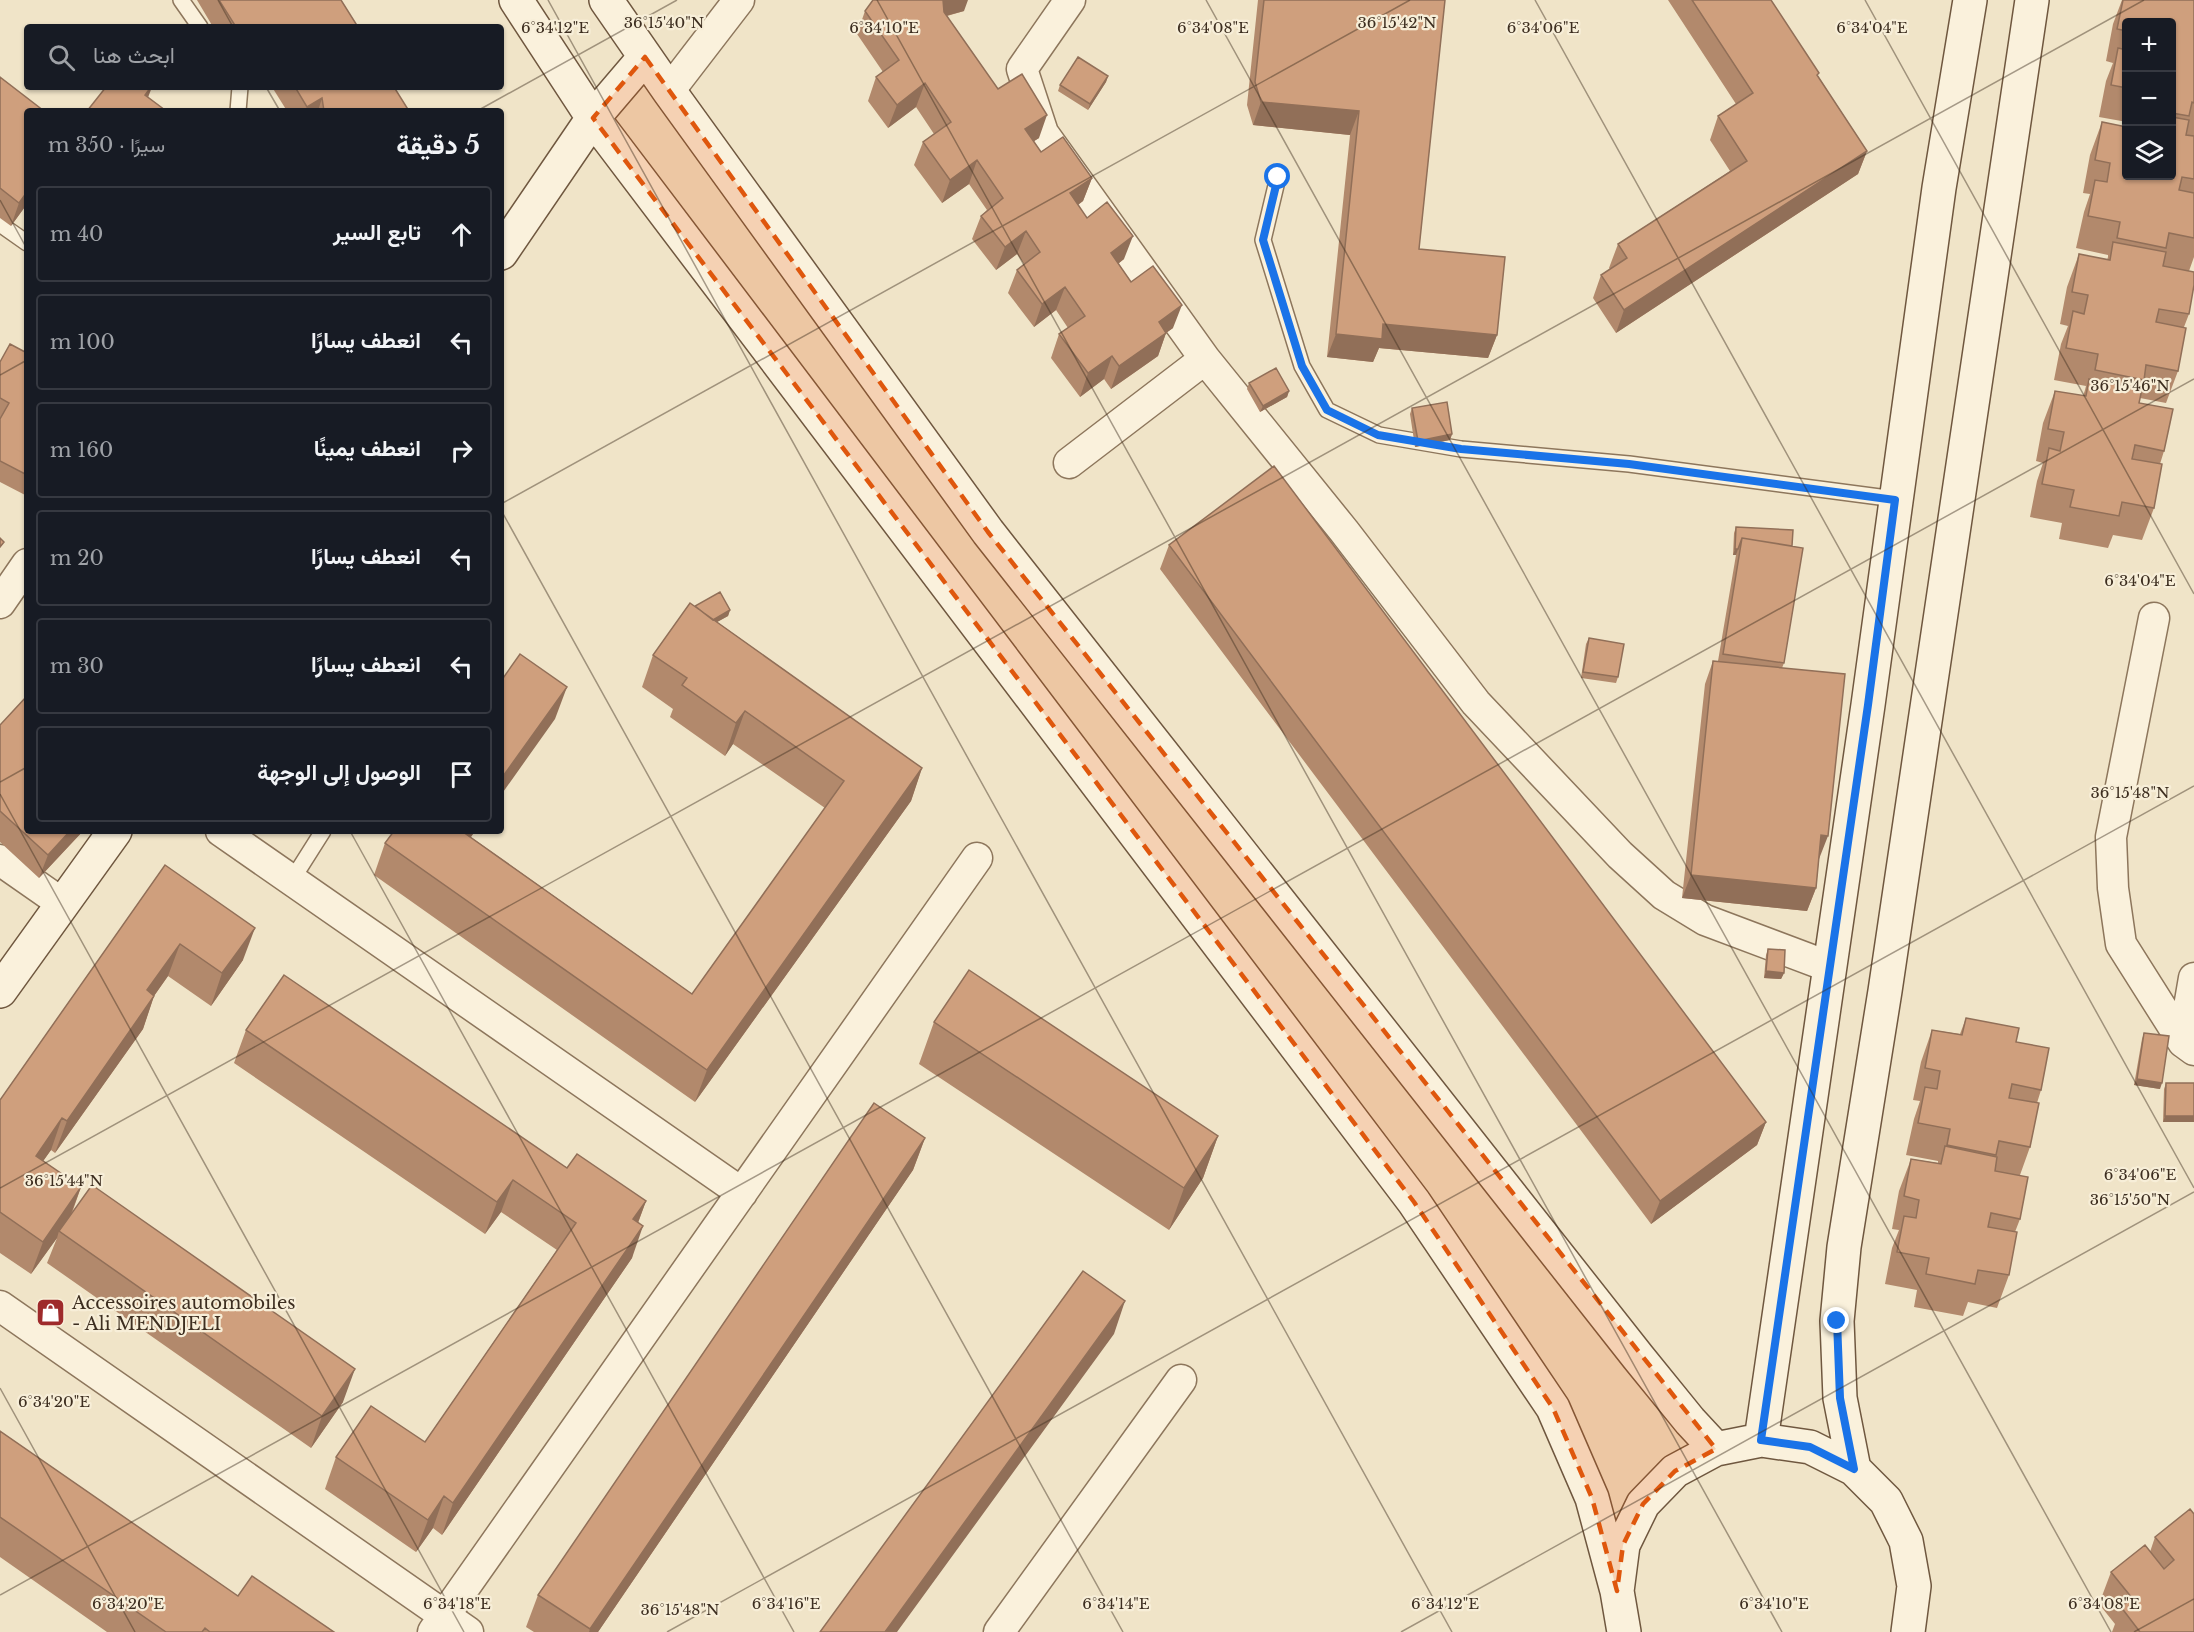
<!DOCTYPE html>
<html lang="ar">
<meta charset="utf-8">
<style>
body{margin:0;font-family:"Libre Baskerville",Vazirmatn,serif;background:#20242c;color:#f1f3f6;direction:rtl}
.controls{position:absolute;right:18px;top:18px;display:grid;overflow:hidden;border-radius:6px;box-shadow:0 2px 4px #0004}
.controls button{width:54px;height:54px;display:grid;place-items:center;padding:0;border:0;border-bottom:2px solid #363941;background:#171b24;color:#f1f3f6;font:30px sans-serif}
.stop{position:absolute;width:18px;height:18px;margin:-14px;border:4px solid #1a73e8;border-radius:50%;background:#fff}
.stop.end{background:#1a73e8;border-color:#fff;box-shadow:0 2px 6px #0008}
.list{margin:0;padding:0;list-style:none}
h2{display:flex;justify-content:space-between;align-items:center;height:78px;margin:0;padding:0 24px;font-size:26px}
h2 small{font-size:20px;font-weight:400;color:#9ea1a6}
.list li{display:grid;grid-template-columns:39px 1fr auto;gap:18px;align-items:center;box-sizing:border-box;height:96px;margin:0 12px 12px;padding:0 12px;border:2px solid #363941;border-radius:6px}
.list b{display:block;font-size:22px;white-space:nowrap}
.list em{font-size:20px;font-style:normal;color:#9ea1a6}
.icon{flex:none;width:33px;height:33px;fill:none;stroke:currentColor;stroke-width:2;stroke-linecap:round;stroke-linejoin:round}
.map{position:relative;flex:none;width:2194px;height:1632px;overflow:hidden;direction:ltr}
.search{position:absolute;background:#171b24;box-shadow:0 2px 4px #0004;left:24px;top:24px;width:480px;height:66px;display:flex;align-items:center;gap:15px;box-sizing:border-box;padding:0 21px;border-radius:6px;color:#9ea1a6;font-size:22px}
.panel{position:absolute;background:#171b24;box-shadow:0 2px 4px #0004;left:24px;top:108px;width:480px;height:726px;border-radius:6px;direction:rtl}
.map>svg:first-child{display:block}
.lines{fill:none;stroke-linecap:round;stroke-linejoin:round}
.lane-casing{stroke:#8d765c;stroke-width:18}
.street-casing{stroke:#8d765c;stroke-width:33}
.secondary-casing{stroke:#6f573f;stroke-width:36}
.lane{stroke:#faf1dc;stroke-width:15}
.street{stroke:#faf1dc;stroke-width:30}
.secondary{stroke:#faf1dc;stroke-width:33}
.wall{fill:#b2896c}
.shaded-wall{fill:#916f58}
.building{fill:#cf9f7d;stroke:#916f58;stroke-width:1.5}
.route{stroke:#1a73e8;stroke-width:8}
.marked{fill:#df570d;fill-opacity:0.2;stroke:#df570d;stroke-width:4.5;stroke-dasharray:12 8;stroke-linejoin:round}
.ticks{fill:none;stroke:#3d2e20;stroke-width:1.5;stroke-opacity:0.45}
.labels{text-anchor:middle;stroke-width:4.5;stroke-linejoin:round;paint-order:stroke}
.poi-label{font-size:18px;fill:#3d2e20;stroke:#f7eed8;text-anchor:start}
.ticks-label{font-size:15px;text-anchor:middle;fill:#3d2e20;stroke:#f7eed8;stroke-width:4.5;stroke-linejoin:round;paint-order:stroke}
</style>
<div class="map">
<svg width="2194" height="1632" viewBox="0 0 2194 1632">
<rect width="100%" height="100%" fill="#f0e4c8"/>
<g class="lines">
<defs>
<path id="lane" d="M181 0 200 27
M238 111 240 87
M1278 177 1263 240 1302 366 1327 410 1379 435 1461 449 1629 464 1895 499
M0 224 27 243
M292 880 323 831"/>
<path id="street" d="M1070 0 1022 69 1043 133 1205 359
M669 91 739 0
M1069 463 1205 359 1344 531 1476 703 1620 855 1664 895 1705 920 1830 967
M0 603 27 564
M2154 618 2111 837 2113 888 2121 944 2183 1042 2194 1050
M221 831 742 1193
M0 860 63 904
M2183 1042 2194 978
M0 1306 468 1632
M433 1632 977 858
M999 1632 1181 1380"/>
<path id="secondary" d="M516 0 593 118 1414 1202 1553 1408 1592 1498 1617 1591
M606 0 669 91 988 532 1638 1357 1690 1421 1716 1449
M501 253 593 118 645 57
M0 991 115 831
M1761 1440 1868 705 1939 188 1970 0
M1854 1469 1840 1398 1837 1321 1844 1247 1885 991 2032 0
M1624 1632 1617 1591 1623 1545 1643 1504 1675 1471 1716 1449 1761 1440 1810 1447 1854 1469 1886 1501 1906 1541 1914 1586 1908 1632"/>
</defs>
<!-- lane casing -->
<use href="#lane" class="lane-casing"/>
<!-- street casing -->
<use href="#street" class="street-casing"/>
<!-- secondary casing -->
<use href="#secondary" class="secondary-casing"/>
<!-- lane -->
<use href="#lane" class="lane"/>
<!-- street -->
<use href="#street" class="street"/>
<!-- secondary -->
<use href="#secondary" class="secondary"/>
</g>
<!-- wall -->
<path class="wall" d="M197 0H341L358 27H213Z
M1258 0H1445L1419 249 1497 335 1488 358 1379 348 1373 362 1327 357 1350 135 1253 125 1247 105Z
M1668 0H1771L1818 76 1867 151 1858 174 1616 333 1593 298 1601 275 1610 269 1609 268 1618 244 1730 171 1710 140 1718 116 1736 104Z
M2122 0H2194V257L2189 271V314L2184 327 2178 371 2166 403 2140 398 2139 403 2164 451 2160 464 2154 508 2142 540 2113 535 2108 548 2059 539 2062 523 2030 517 2037 481 2043 463 2036 461 2043 423 2055 391 2083 396 2085 390 2086 386 2054 380 2061 344 2068 326 2060 324 2067 287 2079 254 2107 260 2108 257V255L2076 248 2084 212 2090 194 2083 193 2090 155 2102 122 2172 176V22H2127V122L2099 117 2106 81 2113 63 2106 61 2113 24Z
M865 11H964L947 16 998 89 1039 138 1034 141 1041 152 1092 178 1083 201 1078 205 1087 218 1124 259 1118 264 1131 282 1173 328 1166 333 1158 356 1111 389 1104 379 1080 397 1051 358 1059 334 1068 328 1056 310 1034 327 1008 293 1017 270 1024 264 1017 254 996 270 972 239 981 216 987 210 969 184 942 203 914 165 923 142 934 134 916 107 888 128 868 101 876 77 883 72 857 34Z
M1108 76 1106 82 1088 110 1058 91 1060 85Z
M0 77 27 204 11 226 0 218Z
M272 87H394L409 111H287Z
M27 353V496L0 482V362Z
M1249 383 1289 391 1287 397 1260 412 1247 389Z
M1412 408 1452 434 1450 440 1415 447 1410 414Z
M1736 527 1784 663 1782 668 1819 859 1816 888 1807 911 1682 898 1705 684 1713 661H1718L1736 555H1733L1734 533Z
M1169 545 1766 1122 1757 1145 1651 1224 1160 569Z
M695 606 730 610 728 616 717 622 922 768 911 801 695 1102 374 875 385 843 394 831H475L471 837 692 994 825 808 733 744 725 756 670 717 673 709 642 687 653 655Z
M1589 638 1618 677 1616 683 1581 678 1586 644Z
M0 725 83 831 39 878 0 842Z
M165 865 243 960 211 1006 168 976 154 996 143 1029 55 1153 51 1150 43 1161 81 1187 72 1213 343 1402 311 1448 47 1263 57 1238 31 1274 0 1253V1100Z
M1768 949 1784 973 1781 979 1764 978 1766 955Z
M1966 1018 2016 1042 2041 1090 2037 1103 2030 1147 2020 1175V1219L2015 1232 2009 1275 1997 1308 1968 1302 1963 1316 1914 1307 1917 1290 1885 1284 1892 1248 1899 1230 1892 1229 1899 1191 1911 1159 1938 1163V1161L1906 1155 1914 1119 1920 1101 1913 1100 1921 1062 1932 1030 1960 1034Z
M934 1022 1218 1136 1203 1178 1169 1230 919 1064Z
M246 1030 646 1201 638 1223 632 1258 442 1535 433 1528 416 1552 325 1489 336 1457 425 1442 557 1250 501 1212 485 1234 234 1063Z
M2144 1033 2160 1089 2134 1085 2142 1039Z
M2166 1083H2194V1122H2163L2164 1089Z
M925 1138 913 1170 598 1632H534L526 1627 538 1595Z
M0 1431 238 1596 334 1632H107L0 1557Z
M2194 1514V1632H2112L2115 1624 2099 1604 2111 1572 2150 1552 2155 1537Z"/>
<!-- shaded-wall -->
<path class="shaded-wall" d="M941 0H968L964 11 934 19Z
M1108 76 1106 82 1088 110 1090 104Z
M925 83 916 107 888 128 897 105Z
M151 87H152L144 108 145 95Z
M322 98 318 111H306L307 107Z
M1261 102 1359 111 1350 135 1253 125Z
M1047 115 1039 138 1017 152 1025 129Z
M1867 151 1858 174 1616 333 1624 310Z
M977 160 969 184 942 203 950 180Z
M1092 178 1083 201 1061 217 1070 193Z
M27 192V204L11 226 19 203Z
M1026 231 1017 254 996 270 1005 247Z
M1133 236 1124 259 1102 276 1111 253Z
M1065 287 1056 310 1034 327 1042 304Z
M1182 305 1173 328 1166 333 1158 356 1111 389 1119 366 1159 322Z
M1383 324 1497 335 1488 358 1379 348 1373 362 1327 357 1336 334Z
M1112 356 1104 379 1080 397 1088 373Z
M1289 391 1287 397 1260 412 1263 406Z
M1452 434 1450 440 1415 447 1418 441Z
M1735 549H1738L1736 555H1733Z
M730 610 728 616 699 632 701 626Z
M567 687 555 719 501 795V779Z
M745 711 733 744 725 756 736 723Z
M922 768 911 801 695 1102 707 1070Z
M70 831H83L39 878 48 855Z
M464 831H475L452 864Z
M1821 835 1828 836 1819 859 1813 858Z
M1691 875 1816 888 1807 911 1682 898Z
M255 928 243 960 211 1006 222 973Z
M180 944 168 976 135 1023 147 990Z
M1766 971 1784 973 1781 979 1764 978Z
M154 996 143 1029 55 1153 67 1121Z
M2137 1079 2162 1083 2160 1089 2134 1085Z
M2165 1116H2194V1122H2163Z
M62 1118 51 1150 24 1188 36 1156Z
M1766 1122 1757 1145 1651 1224 1660 1201Z
M1218 1136 1203 1178 1169 1230 1184 1188Z
M925 1138 913 1170 598 1632H589L590 1629Z
M513 1180 501 1212 485 1234 497 1202Z
M81 1187 69 1219 59 1231 57 1238 31 1274 43 1242Z
M646 1201 634 1233 633 1219Z
M643 1226 632 1258 442 1535 453 1503Z
M1125 1301 1114 1334 897 1632H885Z
M355 1369 343 1402 311 1448 322 1416Z
M444 1496 433 1528 416 1552 428 1520Z"/>
<!-- building -->
<path class="building" d="M219 0H341L358 27H236Z
M873 0H943L944 12 998 89 1022 74 1047 115 1025 129 1041 152 1063 137 1092 178 1070 193 1087 218 1107 202 1133 236 1111 253 1131 282 1153 266 1182 305 1159 322 1166 333 1119 366 1112 356 1088 373 1059 334 1085 316 1065 287 1042 304 1017 270 1040 252 1026 231 1005 247 981 216 1003 198 977 160 950 180 923 142 951 122 925 83 897 105 876 77 899 60 865 11Z
M1264 0H1445L1419 249 1505 257 1497 335 1383 324 1382 339 1336 334 1359 111 1261 102 1255 82Z
M1692 0H1771L1819 73 1817 75 1867 151 1624 310 1601 275 1627 258 1618 244 1747 161 1718 116 1753 93Z
M2123 0H2194V103L2192 102 2189 116 2172 113V22H2127V31L2117 29Z
M2118 48 2127 50V88L2111 85Z
M1078 57 1108 76 1090 104 1060 85Z
M0 77 44 111H27V192L19 203 0 188Z
M106 87H151L145 95 165 110 164 111H87Z
M295 87H394L409 111H324L322 98 307 107Z
M2172 117 2189 120 2186 135 2194 136V179L2182 177 2179 190 2194 193V238L2169 233 2166 248 2117 238 2120 222 2088 216 2095 180 2107 182 2110 163 2095 160 2102 122 2127 127V176H2172Z
M2113 242 2166 252 2163 266 2194 272V285L2189 314 2159 309 2156 322 2186 328 2178 371 2146 365 2144 380 2095 370 2098 354 2066 348 2073 311 2084 314 2088 295 2072 292 2079 254 2110 260Z
M10 344 27 353V475L0 461V419L9 403 0 398V362Z
M1276 368 1289 391 1263 406 1249 383Z
M2089 379 2142 389 2139 403 2173 409 2164 451 2135 445 2132 459 2162 464 2154 508 2122 502 2119 516 2070 507 2074 490 2042 484 2049 448 2060 451 2064 432 2048 429 2055 391 2086 396Z
M1447 402 1452 434 1418 441 1412 408Z
M1274 466 1766 1122 1660 1201 1169 545Z
M1736 527 1793 530 1792 546 1742 538 1738 549H1735Z
M0 538 4 542 0 547Z
M1742 538 1803 548 1784 663 1723 654Z
M720 592 730 610 713 620 695 606Z
M690 603 922 768 707 1070 385 843 394 831H464L463 832 692 994 844 781 745 711 736 723 682 685 687 678 653 655Z
M1589 638 1624 644 1618 677 1583 672Z
M520 654 567 687 501 779V681Z
M1713 661 1845 674 1828 836 1821 835 1816 888 1691 875Z
M27 696V831H70L48 855 0 811V725Z
M165 865 255 928 222 973 180 944 147 990 154 996 67 1121 62 1118 36 1156 81 1187 43 1242 0 1212V1100Z
M1768 949 1785 950 1784 973 1766 971Z
M969 970 1218 1136 1184 1188 934 1022Z
M284 975 567 1168 577 1154 646 1201 633 1219 643 1226 453 1503 444 1496 428 1520 336 1457 371 1406 425 1442 576 1223 513 1180 497 1202 246 1030Z
M1966 1018 2019 1028 2016 1042 2049 1048 2041 1090 2012 1084 2009 1098 2039 1103 2030 1147 1999 1141 1996 1155 1947 1145 1950 1129 1918 1123 1925 1087 1937 1089 1940 1071 1925 1068 1932 1030 1962 1035Z
M2144 1033 2169 1036 2162 1083 2137 1079Z
M2166 1083H2194V1116H2165Z
M874 1103 925 1138 590 1629 538 1595Z
M1945 1146 1997 1157 1995 1171 2028 1177 2020 1219 1991 1213 1988 1227 2017 1232 2009 1275 1978 1270 1975 1284 1926 1274 1929 1258 1897 1252 1904 1216 1916 1218 1919 1200 1904 1196 1911 1159 1941 1164Z
M92 1185 355 1369 322 1416 59 1231Z
M1083 1271 1125 1301 885 1632H820Z
M0 1431 238 1596 252 1576 334 1632H210L205 1628 202 1632H166L0 1517Z
M2190 1509 2194 1514V1632H2140L2121 1607 2132 1598 2111 1572 2145 1545 2164 1569 2174 1560 2155 1537Z"/>
<g class="lines">
<!-- route -->
<path class="route" d="M1278 177 1263 240 1302 366 1327 410 1378 435 1461 449 1629 464 1895 500 1868 705 1761 1440 1810 1447 1854 1469 1840 1398 1837 1321"/>
</g>
<!-- marked area -->
<path class="marked" d="M645 57 988 532 1716 1449 1675 1471 1643 1504 1623 1545 1617 1591 1592 1498 1553 1408 1414 1202 593 118Z"/>
<!-- ticks -->
<path class="ticks" d="M218 0 233 27M548 0 1452 1632M877 0 1782 1632M1206 0 2111 1632M1535 0 2194 1188M1865 0 2194 594M266 87 280 111M477 111 677 0M0 200 27 249M0 375 27 360M501 504 1410 0M501 510 1123 1632M0 782 27 767M0 794 464 1632M350 831 794 1632M0 1188 2144 0M0 1388 135 1632M0 1595 2194 379M667 1632 2194 786M1401 1632 2194 1192M2134 1632 2194 1599"/>
<!-- icons -->
<defs>
<symbol id="shop-square" viewBox="-11 -11 22 22"><rect x="-9" y="-9" width="18" height="18" rx="4" fill="#9e2a2b" stroke="#f7eed8"/><path d="M-5-2.5h2.3a2.7 3.5 0 0 1 5.4 0H5L5.5 6h-11ZM-1.5-2.5h3a1.5 2.3 0 0 0-3 0Z" fill="#fff"/></symbol>
</defs>
<g fill-rule="evenodd">
<use href="#shop-square" x="34" y="1296" width="33" height="33"/>
</g>
<g class="labels">
<!-- poi labels -->
<g class="poi-label">
<text x="72" y="1309">Accessoires automobiles<tspan x="72" dy="21">- Ali MENDJELI</tspan></text>
</g>
</g>
<g class="ticks-label">
<text x="1397" y="28">36°15'42"N</text>
<text x="664" y="28">36°15'40"N</text>
<text x="555" y="33">6°34'12"E</text>
<text x="884" y="33">6°34'10"E</text>
<text x="1213" y="33">6°34'08"E</text>
<text x="1543" y="33">6°34'06"E</text>
<text x="1872" y="33">6°34'04"E</text>
<text x="2130" y="391">36°15'46"N</text>
<text x="2140" y="586">6°34'04"E</text>
<text x="2130" y="798">36°15'48"N</text>
<text x="2140" y="1180">6°34'06"E</text>
<text x="64" y="1186">36°15'44"N</text>
<text x="2130" y="1205">36°15'50"N</text>
<text x="54" y="1407">6°34'20"E</text>
<text x="128" y="1609">6°34'20"E</text>
<text x="457" y="1609">6°34'18"E</text>
<text x="786" y="1609">6°34'16"E</text>
<text x="1116" y="1609">6°34'14"E</text>
<text x="1445" y="1609">6°34'12"E</text>
<text x="1774" y="1609">6°34'10"E</text>
<text x="2104" y="1609">6°34'08"E</text>
<text x="680" y="1615">36°15'48"N</text>
</g>
</svg>
<div class="controls">
<button>+</button>
<button>−</button>
<button><svg class="icon" aria-label="layers" viewBox="0 0 24 24"><path d="M12 4l9 5-9 5-9-5zM3 14l9 5 9-5"/></svg></button>
</div>
<div class="stop" style="left:1278px;top:177px"></div>
<div class="stop end" style="left:1837px;top:1321px"></div>
<div class="search"><svg class="icon" aria-label="search" viewBox="0 0 24 24"><circle cx="10" cy="10" r="6"/><path d="M15 15l6 6"/></svg>ابحث هنا</div>
<section class="panel">
<h2>5 دقيقة<small>سيرًا · 350 m</small></h2>
<ul class="list">
<li><svg class="icon" aria-label="ahead" viewBox="0 0 24 24"><path d="M12 20V5M6 11l6-6 6 6"/></svg><div><b>تابع السير</b></div><em>40 m</em></li>
<li><svg class="icon" aria-label="left" viewBox="0 0 24 24"><path d="M17 20v-9H6M10 6l-5 5 5 5"/></svg><div><b>انعطف يسارًا</b></div><em>100 m</em></li>
<li><svg class="icon" aria-label="right" viewBox="0 0 24 24"><path d="M7 20v-9h11M14 6l5 5-5 5"/></svg><div><b>انعطف يمينًا</b></div><em>160 m</em></li>
<li><svg class="icon" aria-label="left" viewBox="0 0 24 24"><path d="M17 20v-9H6M10 6l-5 5 5 5"/></svg><div><b>انعطف يسارًا</b></div><em>20 m</em></li>
<li><svg class="icon" aria-label="left" viewBox="0 0 24 24"><path d="M17 20v-9H6M10 6l-5 5 5 5"/></svg><div><b>انعطف يسارًا</b></div><em>30 m</em></li>
<li><svg class="icon" aria-label="arrive" viewBox="0 0 24 24"><path d="M6 21V4h12l-3 4 3 4H6"/></svg><div><b>الوصول إلى الوجهة</b></div></li>
</ul>
</section>
</div>
